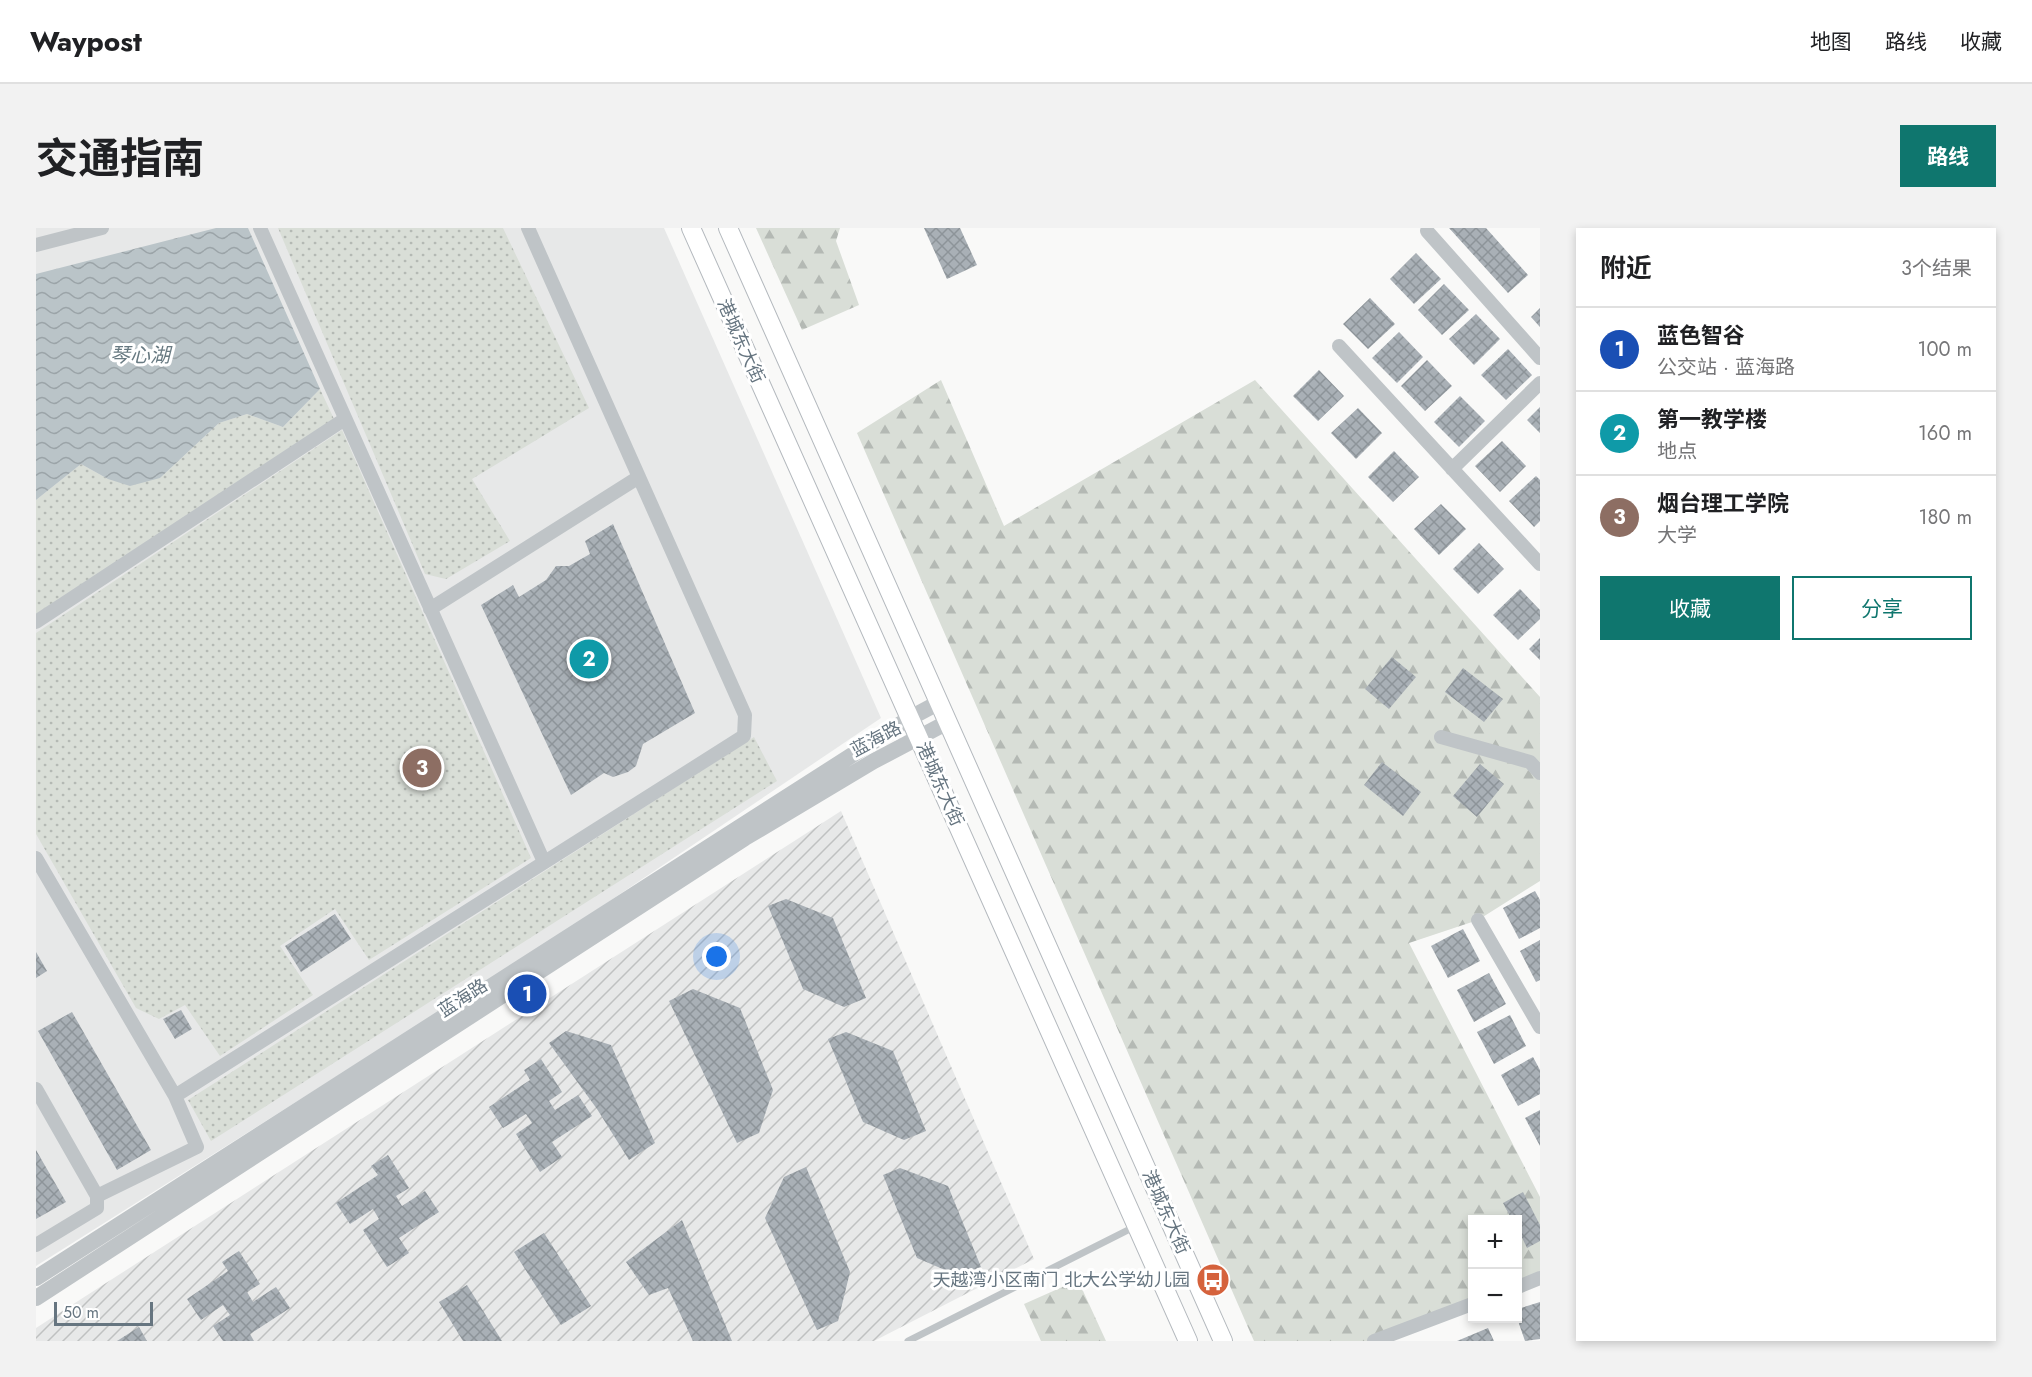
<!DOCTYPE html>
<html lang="zh">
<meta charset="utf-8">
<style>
body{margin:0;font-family:Jost,"Noto Sans SC",sans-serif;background:#f2f2f2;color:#202124}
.controls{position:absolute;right:18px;bottom:18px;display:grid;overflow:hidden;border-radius:0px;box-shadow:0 3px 9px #0003}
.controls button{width:54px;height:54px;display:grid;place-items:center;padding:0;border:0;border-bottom:2px solid #e0e0e0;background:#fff;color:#202124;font:30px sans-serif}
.scale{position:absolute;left:18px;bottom:15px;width:99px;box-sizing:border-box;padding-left:6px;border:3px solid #667580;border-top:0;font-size:16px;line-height:21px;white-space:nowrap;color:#667580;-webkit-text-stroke:4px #fff;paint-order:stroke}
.you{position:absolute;left:681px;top:729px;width:21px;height:21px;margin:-15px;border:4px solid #fff;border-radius:50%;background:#1a73e8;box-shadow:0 0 0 9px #1a73e833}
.badge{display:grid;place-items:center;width:39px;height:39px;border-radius:50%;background:#0f766e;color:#fff;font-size:20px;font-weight:700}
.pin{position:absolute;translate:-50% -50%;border:3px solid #fff;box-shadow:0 2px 6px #0006}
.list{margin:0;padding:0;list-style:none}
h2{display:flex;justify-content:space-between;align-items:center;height:78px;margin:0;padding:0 24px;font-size:26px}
h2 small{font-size:20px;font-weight:400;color:#757577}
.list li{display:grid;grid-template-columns:39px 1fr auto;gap:18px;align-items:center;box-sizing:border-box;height:84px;padding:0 24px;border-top:2px solid #e0e0e0}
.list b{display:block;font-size:22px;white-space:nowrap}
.list p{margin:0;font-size:20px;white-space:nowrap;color:#757577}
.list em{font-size:20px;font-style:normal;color:#757577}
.actions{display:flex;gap:12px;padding:18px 24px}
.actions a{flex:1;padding:14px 0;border:2px solid #0f766e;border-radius:0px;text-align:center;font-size:21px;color:#0f766e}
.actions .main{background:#0f766e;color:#fff}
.map{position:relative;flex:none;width:1504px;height:1113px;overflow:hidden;border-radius:0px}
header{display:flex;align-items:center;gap:36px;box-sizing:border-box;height:84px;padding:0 30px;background:#fff;border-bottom:2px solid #e0e0e0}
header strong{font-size:28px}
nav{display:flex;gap:33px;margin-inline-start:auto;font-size:21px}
.intro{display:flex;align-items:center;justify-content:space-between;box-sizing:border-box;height:144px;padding:0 36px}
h1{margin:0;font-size:42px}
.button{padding:15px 27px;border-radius:0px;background:#0f766e;color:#fff;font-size:21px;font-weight:700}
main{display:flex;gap:36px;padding:0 36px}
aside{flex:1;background:#fff;border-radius:0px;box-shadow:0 3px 9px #0003}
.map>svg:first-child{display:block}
.built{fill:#e7e8e8}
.industrial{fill:url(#industrial-furrows)}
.forest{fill:url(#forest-firs)}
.garden{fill:url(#garden-dots)}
.water{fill:url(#water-waves)}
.building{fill:url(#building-cross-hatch)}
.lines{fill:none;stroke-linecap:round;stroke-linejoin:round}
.secondary-casing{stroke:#b4b9be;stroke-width:20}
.service{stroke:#bfc4c7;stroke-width:7}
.minor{stroke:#bfc4c7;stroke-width:14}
.tertiary{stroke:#bfc4c7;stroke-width:16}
.secondary{stroke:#fff;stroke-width:18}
.labels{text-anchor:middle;stroke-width:6;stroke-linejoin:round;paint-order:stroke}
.street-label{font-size:18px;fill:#667580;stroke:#fff}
.poi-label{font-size:18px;fill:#667580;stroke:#fff;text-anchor:end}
.water-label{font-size:20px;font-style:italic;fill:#677981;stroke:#fff}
</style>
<header>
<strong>Waypost</strong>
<nav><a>地图</a><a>路线</a><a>收藏</a></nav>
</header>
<div class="intro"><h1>交通指南</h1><a class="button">路线</a></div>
<main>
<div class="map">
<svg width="1504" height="1113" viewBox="0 0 1504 1113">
<defs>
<pattern id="industrial-furrows" width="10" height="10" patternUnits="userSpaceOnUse" patternTransform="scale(1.5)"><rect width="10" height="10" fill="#e7e8e8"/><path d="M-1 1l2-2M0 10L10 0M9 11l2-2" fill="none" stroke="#bfc1c1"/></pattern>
<pattern id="forest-firs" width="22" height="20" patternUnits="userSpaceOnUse" patternTransform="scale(1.5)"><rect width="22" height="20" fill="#d9ded7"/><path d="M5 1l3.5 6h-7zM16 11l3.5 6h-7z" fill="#b4b9b4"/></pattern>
<pattern id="garden-dots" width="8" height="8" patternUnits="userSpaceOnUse" patternTransform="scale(1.5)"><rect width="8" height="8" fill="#d9ded7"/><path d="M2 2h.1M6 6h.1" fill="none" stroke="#b4b9b4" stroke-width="1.8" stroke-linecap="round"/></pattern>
<pattern id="water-waves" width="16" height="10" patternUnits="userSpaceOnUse" patternTransform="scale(1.5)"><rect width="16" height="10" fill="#bac4c8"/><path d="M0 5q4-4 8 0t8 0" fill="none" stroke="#9ba4a8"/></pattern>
<pattern id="building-cross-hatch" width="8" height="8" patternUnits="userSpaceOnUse" patternTransform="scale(1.5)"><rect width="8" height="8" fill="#a9b0b6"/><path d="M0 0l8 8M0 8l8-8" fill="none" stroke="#8d9499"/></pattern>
</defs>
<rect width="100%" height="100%" fill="#f9f9f8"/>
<!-- built -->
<path class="built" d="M0 0H628L845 490 507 718 0 1038Z"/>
<!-- industrial -->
<path class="industrial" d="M805 583 998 1031 838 1113H0V1100Z"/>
<!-- forest -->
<path class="forest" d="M720 0H804L800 13 823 77 766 102Z
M905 152 968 298 1219 152 1504 469V653L1442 692 1373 715 1504 969V1050L1482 1059V992H1436V1076L1338 1113H1218L821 205Z
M1042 1052 1070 1113H1005L988 1076Z"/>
<!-- garden -->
<path class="garden" d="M242 0H467L553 180 436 251 474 313 410 351 389 346Z
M284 161 298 191 0 386V272L45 236 72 251 124 250 183 195 211 186 247 199Z
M306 202 495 630 333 732 299 681 244 718 277 767 184 828 149 777 123 791 100 780 0 606V405Z
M718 509 741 553 175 913 152 872Z"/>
<!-- water -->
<path class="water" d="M180 0H212L284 161 247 199 211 186 183 195 124 250 94 258 72 251 45 236 0 272V46Z"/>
<!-- building -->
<path class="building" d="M888 0H924L941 37 911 51Z
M1413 0H1450L1492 47 1472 65Z
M1380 25 1405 51 1378 76 1354 51Z
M1408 56 1433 82 1406 107 1382 82Z
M1334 70 1359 96 1332 121 1307 96Z
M1504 80V99L1495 89Z
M1440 86 1464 111 1438 137 1413 111Z
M1363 104 1387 129 1361 155 1336 130Z
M1472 121 1496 147 1470 172 1445 147Z
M1391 132 1416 158 1389 183 1365 158Z
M1283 142 1308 168 1282 193 1257 168Z
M1424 168 1449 193 1423 219 1398 194Z
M1504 179V205L1491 192Z
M1322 180 1346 205 1320 231 1295 205Z
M1466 213 1490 238 1464 264 1439 238Z
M1358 223 1383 249 1357 274 1332 249Z
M1500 248 1504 252V293L1498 299 1473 273Z
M1405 276 1430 301 1403 327 1378 301Z
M577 296 659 485 607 516 600 538 592 544 577 549 568 545 535 567 445 377 477 357 483 369 510 352 520 338H533L554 326 549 313Z
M1443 315 1468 341 1442 366 1417 341Z
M1484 361 1504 382V391L1482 412 1457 387Z
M1504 410V432L1493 421Z
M1356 429 1380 449 1353 481 1329 461Z
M1427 440 1467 471 1448 494 1409 464Z
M1346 534 1385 564 1367 588 1328 557Z
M1444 536 1468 556 1441 589 1417 568Z
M1499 663 1504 672V700L1483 711 1467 680Z
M750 671 797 690 830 770 808 779 767 761 732 678Z
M299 686 315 711 265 744 249 718Z
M1427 701 1444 733 1412 750 1395 718Z
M1504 712V752L1500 754 1484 723Z
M0 724 11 743 0 750Z
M1453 745 1470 776 1438 794 1421 762Z
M657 761 704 780 737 862 723 905 701 915 633 773Z
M145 782 156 801 139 811 127 791Z
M36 784 115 922 81 942 2 803Z
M1474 787 1490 818 1458 836 1441 804Z
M530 803 575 817 619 915 593 932 561 881 513 815Z
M810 804 857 823 890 903 868 912 827 894 792 811Z
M1497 829 1504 842V866L1482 878 1465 847Z
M505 831 526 864 513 873 519 882 542 867 556 888 516 914 526 929 504 944 480 906 496 895 490 886 467 900 453 879 494 852 488 842Z
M1504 882V918L1489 890Z
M0 922 30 974 0 991Z
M352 927 373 960 360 968 366 978 389 963 403 984 363 1010 373 1025 351 1039 327 1002 343 991 337 981 314 996 300 975 342 947 335 938Z
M770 939 814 1044 802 1093 781 1102 729 990 748 949Z
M864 940 912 958 945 1039 923 1048 881 1030 847 947Z
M1487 964 1504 997V1013L1491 1020 1482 1001V992H1476L1467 975Z
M646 992 696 1113H657L632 1060 613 1067 590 1034Z
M508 1005 555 1078 525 1097 478 1024Z
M203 1023 224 1056 211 1064 217 1074 240 1059 254 1080 214 1106 218 1113H187L177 1098 194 1087 187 1077 165 1092 151 1071 192 1043 186 1034Z
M431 1057 466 1113H427L403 1074Z
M1504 1074V1111L1489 1113 1481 1090 1482 1081Z
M103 1099 111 1113H81Z
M1452 1100 1458 1113H1421Z"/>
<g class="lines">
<defs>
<path id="secondary" d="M655 0 1152 1113
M692 0 1187 1113"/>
</defs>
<!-- secondary casing -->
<use href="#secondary" class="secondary-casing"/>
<!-- service -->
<path class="service" d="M872 1113 1098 999"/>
<!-- minor -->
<path class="minor" d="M224 0 508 634
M1391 3 1504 130
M0 17 66 0
M1303 118 1504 336
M1416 241 1504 155
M394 381 603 249
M0 394 309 191
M1405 509 1494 534 1504 545
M0 630 139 868 708 508 709 487 492 0
M1442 692 1504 799
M0 861 61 968 161 919 139 868
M0 1017 61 980V968
M1482 1059 1504 1050
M1338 1113 1436 1076"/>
<!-- tertiary -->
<path class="tertiary" d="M0 1050 874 490 902 475
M0 1070 709 610 838 533 912 494"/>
<!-- secondary -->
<use href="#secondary" class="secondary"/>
</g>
<!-- icons -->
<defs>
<symbol id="bus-disc" viewBox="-11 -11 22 22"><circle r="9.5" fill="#d5623c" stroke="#fff"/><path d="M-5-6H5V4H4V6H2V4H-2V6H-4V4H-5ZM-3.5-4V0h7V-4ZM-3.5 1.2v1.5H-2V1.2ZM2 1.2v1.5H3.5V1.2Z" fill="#fff"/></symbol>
</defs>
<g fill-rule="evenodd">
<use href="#bus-disc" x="1158" y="1033" width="38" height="38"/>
</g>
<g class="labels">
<!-- street labels -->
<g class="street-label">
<text transform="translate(705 113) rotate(66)" y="6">港城东大街</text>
<text transform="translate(840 511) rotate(-28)" y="6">蓝海路</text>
<text transform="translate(904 556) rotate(66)" y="6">港城东大街</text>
<text transform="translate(427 770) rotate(-33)" y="6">蓝海路</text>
<text transform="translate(1130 984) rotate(66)" y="6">港城东大街</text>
</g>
<!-- poi labels -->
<g class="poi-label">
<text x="1154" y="1058">天越湾小区南门 北大公学幼儿园</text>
</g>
<!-- water labels -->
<g class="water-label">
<text x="104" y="134">琴心湖</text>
</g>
</g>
</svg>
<div class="controls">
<button>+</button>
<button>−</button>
</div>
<div class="scale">50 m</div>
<div class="you"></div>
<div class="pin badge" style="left:491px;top:766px;background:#1a4fb4">1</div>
<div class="pin badge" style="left:553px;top:431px;background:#0f9aa8">2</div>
<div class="pin badge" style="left:386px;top:540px;background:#8d6e63">3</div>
</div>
<aside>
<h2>附近<small>3个结果</small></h2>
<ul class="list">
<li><span class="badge" style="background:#1a4fb4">1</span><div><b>蓝色智谷</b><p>公交站 · 蓝海路</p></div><em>100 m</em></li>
<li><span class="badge" style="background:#0f9aa8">2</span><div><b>第一教学楼</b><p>地点</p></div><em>160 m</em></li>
<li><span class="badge" style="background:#8d6e63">3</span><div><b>烟台理工学院</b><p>大学</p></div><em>180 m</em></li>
</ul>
<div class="actions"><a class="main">收藏</a><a>分享</a></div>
</aside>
</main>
